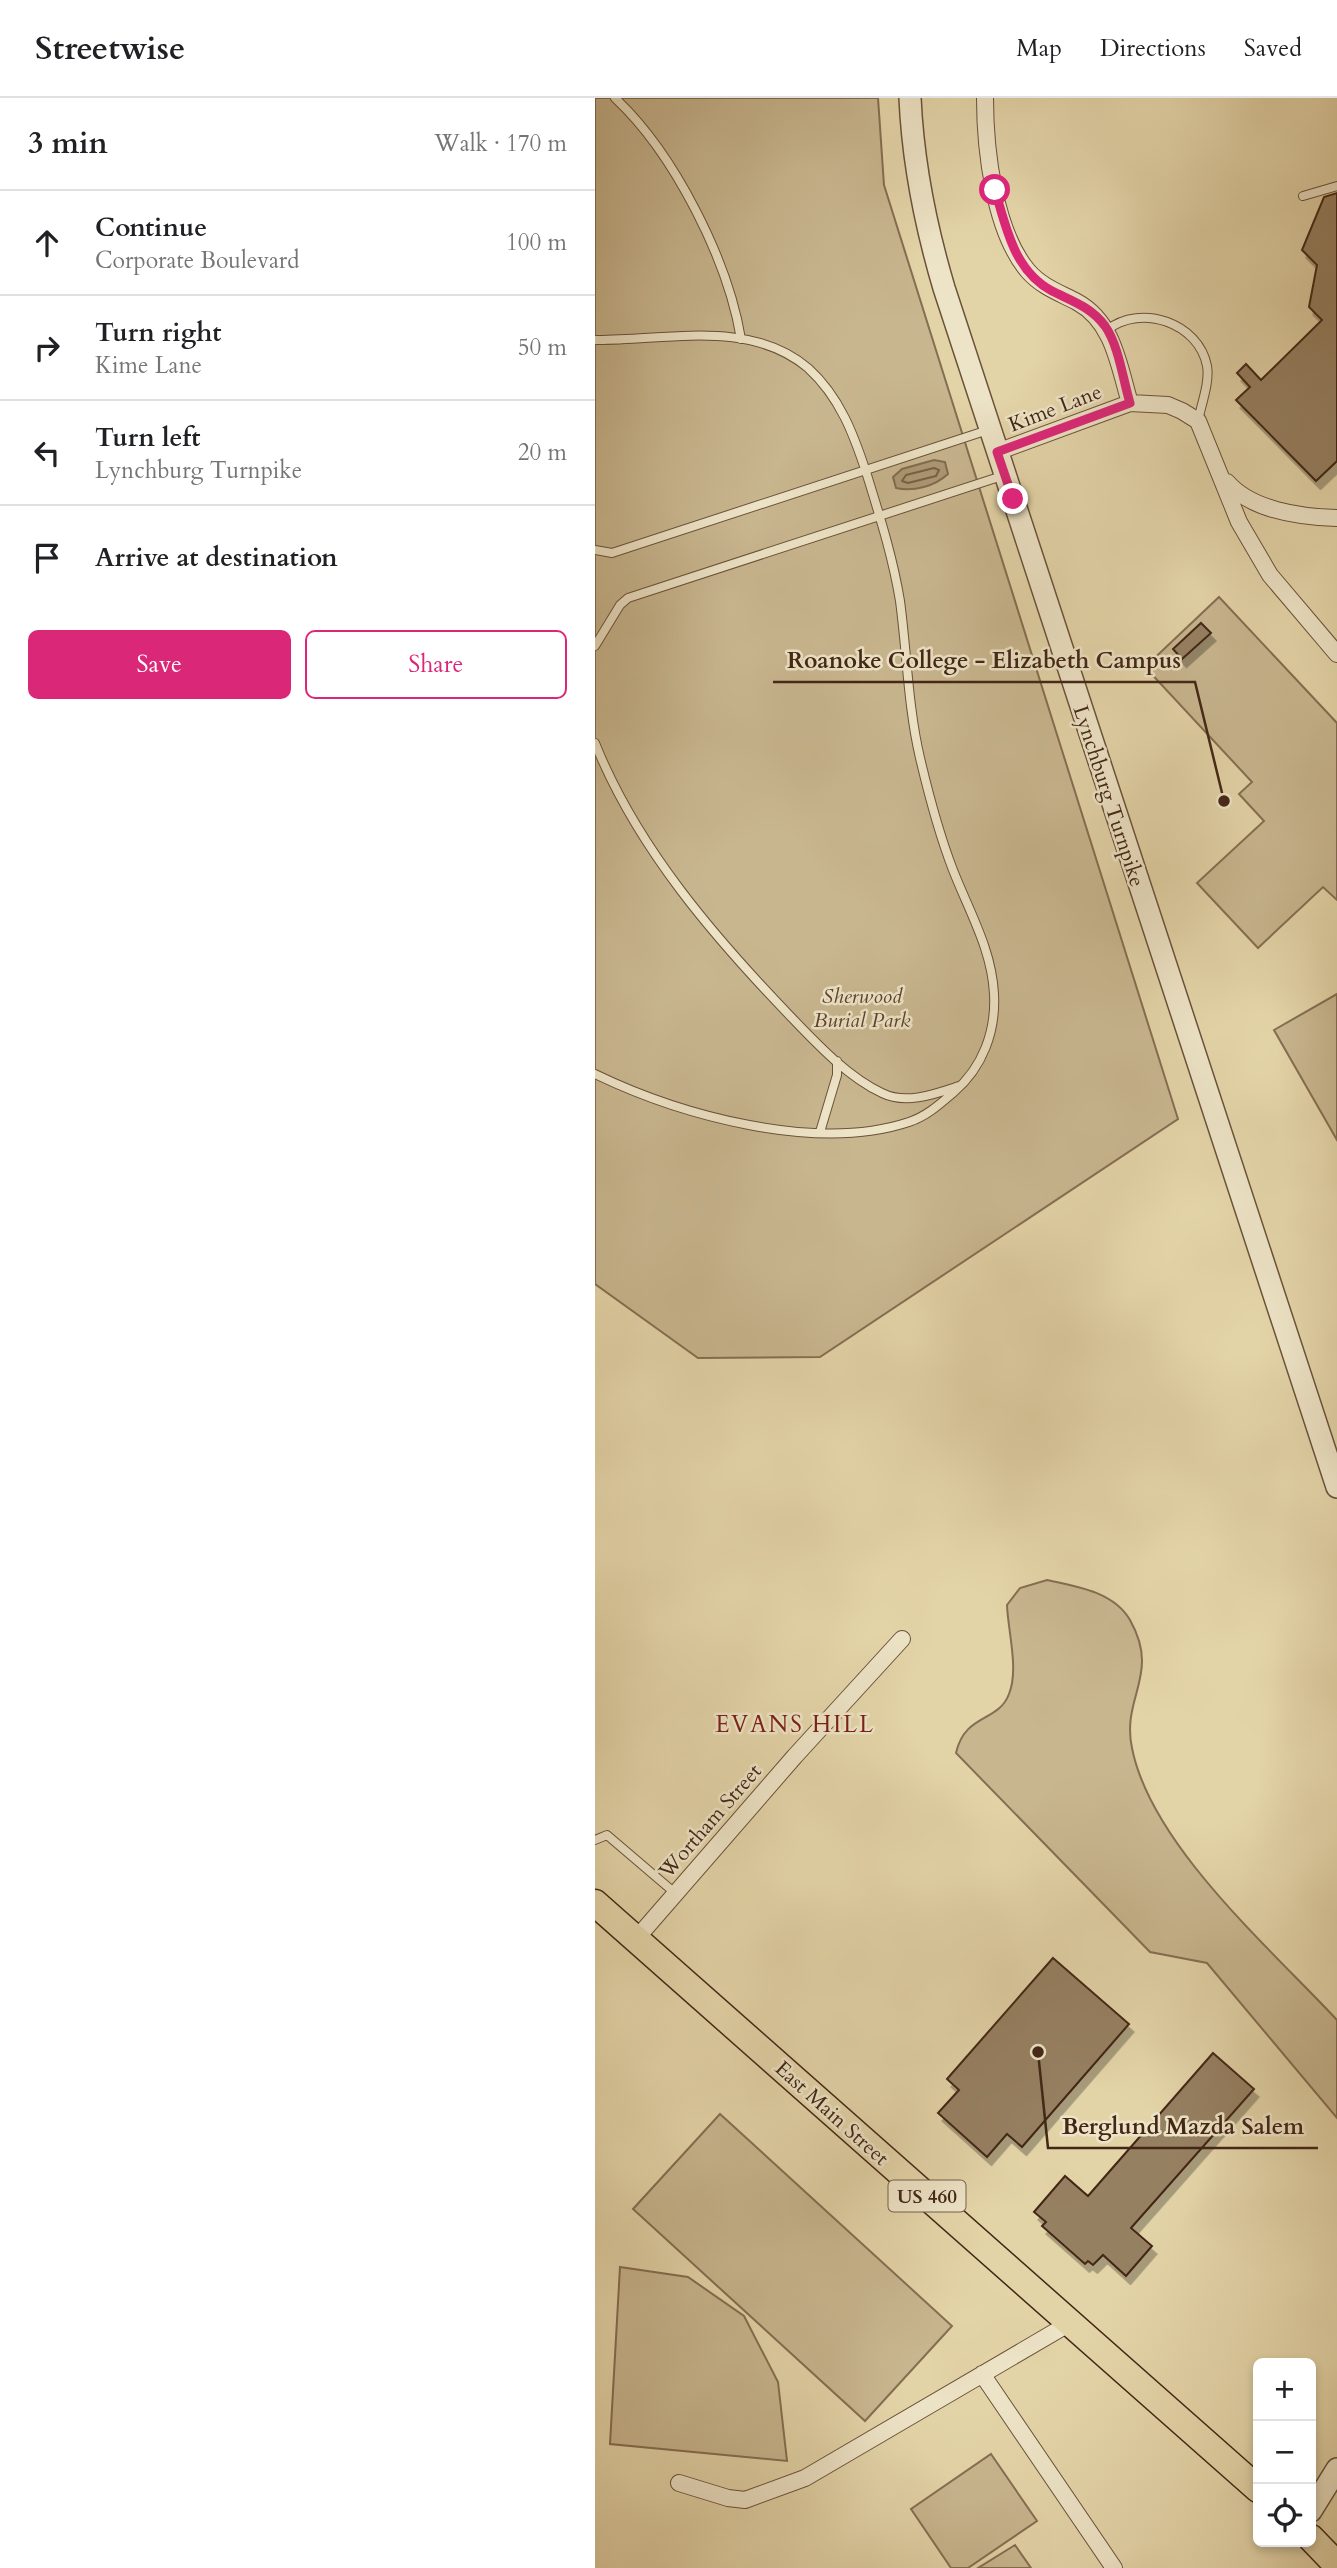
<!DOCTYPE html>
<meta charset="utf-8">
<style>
body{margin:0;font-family:Cardo,serif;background:#f2f2f2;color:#202124}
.controls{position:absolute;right:21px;bottom:21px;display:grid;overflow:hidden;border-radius:10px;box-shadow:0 4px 10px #0003}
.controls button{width:63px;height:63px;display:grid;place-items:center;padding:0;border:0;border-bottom:2px solid #e0e0e0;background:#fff;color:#202124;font:35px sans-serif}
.stop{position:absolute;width:21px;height:21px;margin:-16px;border:5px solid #db2777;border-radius:50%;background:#fff}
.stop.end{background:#db2777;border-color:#fff;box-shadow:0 2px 7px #0008}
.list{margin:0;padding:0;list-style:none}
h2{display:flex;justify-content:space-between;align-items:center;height:91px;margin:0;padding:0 28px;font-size:30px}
h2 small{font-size:23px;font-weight:400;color:#757577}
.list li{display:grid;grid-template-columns:46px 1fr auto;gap:21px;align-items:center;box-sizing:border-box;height:105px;padding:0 28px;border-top:2px solid #e0e0e0}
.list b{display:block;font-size:26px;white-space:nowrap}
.list p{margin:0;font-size:23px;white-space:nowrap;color:#757577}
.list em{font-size:23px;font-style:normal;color:#757577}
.actions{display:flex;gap:14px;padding:21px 28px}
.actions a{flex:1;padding:16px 0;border:2px solid #db2777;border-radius:10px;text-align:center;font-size:24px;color:#db2777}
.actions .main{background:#db2777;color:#fff}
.icon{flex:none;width:38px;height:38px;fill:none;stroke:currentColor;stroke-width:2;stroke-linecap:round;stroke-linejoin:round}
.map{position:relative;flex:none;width:742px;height:2470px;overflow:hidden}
header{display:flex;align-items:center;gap:42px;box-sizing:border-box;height:98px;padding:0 35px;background:#fff;border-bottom:2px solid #e0e0e0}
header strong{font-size:33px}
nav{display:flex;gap:38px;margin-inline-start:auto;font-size:24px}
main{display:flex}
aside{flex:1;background:#fff}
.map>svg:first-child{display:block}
.green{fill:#c8b68f;stroke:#856e52;stroke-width:2}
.water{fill:#ac9976;stroke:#826b50;stroke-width:2}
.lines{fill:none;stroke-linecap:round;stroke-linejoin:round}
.shore{stroke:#776046;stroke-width:2}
.building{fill:#968062;stroke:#422616;stroke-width:2;filter:url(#shadow)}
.service-casing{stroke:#6a523a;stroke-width:10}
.minor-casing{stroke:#6a523a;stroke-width:18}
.tertiary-casing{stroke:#6a523a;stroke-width:24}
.primary-casing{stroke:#422616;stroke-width:29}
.service{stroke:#ede3c6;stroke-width:8}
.minor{stroke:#ede3c6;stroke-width:16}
.tertiary{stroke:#ede3c6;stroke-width:21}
.primary{stroke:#e3d4a8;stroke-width:26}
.route{stroke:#db2777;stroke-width:9}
.labels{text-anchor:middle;stroke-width:5;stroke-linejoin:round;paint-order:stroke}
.shield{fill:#ede3c6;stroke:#755f4b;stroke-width:2}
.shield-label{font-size:19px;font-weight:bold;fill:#422616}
.street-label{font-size:21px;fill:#422616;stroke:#ede3c6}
.park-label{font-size:21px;font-style:italic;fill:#5d432e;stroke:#ede3c6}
.neighbourhood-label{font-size:23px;letter-spacing:2px;fill:#7a1f14;stroke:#ede3c6}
.leader{fill:none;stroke:#422616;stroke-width:2.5}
.callout-dot{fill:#422616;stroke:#ede3c6;stroke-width:2.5}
.callout-label{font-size:23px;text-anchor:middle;font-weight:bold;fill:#422616;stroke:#ede3c6;stroke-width:5;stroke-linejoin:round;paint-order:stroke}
</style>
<header>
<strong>Streetwise</strong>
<nav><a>Map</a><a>Directions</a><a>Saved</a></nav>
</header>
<main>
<aside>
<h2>3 min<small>Walk · 170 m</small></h2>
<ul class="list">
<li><svg class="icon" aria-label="ahead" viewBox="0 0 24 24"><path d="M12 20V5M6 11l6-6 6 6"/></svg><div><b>Continue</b><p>Corporate Boulevard</p></div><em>100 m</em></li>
<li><svg class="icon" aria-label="right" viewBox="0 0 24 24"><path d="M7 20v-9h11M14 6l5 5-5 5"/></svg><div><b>Turn right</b><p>Kime Lane</p></div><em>50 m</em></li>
<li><svg class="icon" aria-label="left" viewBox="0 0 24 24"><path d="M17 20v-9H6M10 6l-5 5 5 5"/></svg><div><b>Turn left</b><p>Lynchburg Turnpike</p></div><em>20 m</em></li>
<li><svg class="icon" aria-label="arrive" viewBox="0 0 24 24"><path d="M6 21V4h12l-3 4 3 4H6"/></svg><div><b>Arrive at destination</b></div></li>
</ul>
<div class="actions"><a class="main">Save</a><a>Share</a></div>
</aside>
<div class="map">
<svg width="742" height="2470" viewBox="0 0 742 2470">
<defs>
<filter id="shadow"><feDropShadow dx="4.5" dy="8" stdDeviation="0" flood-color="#0004"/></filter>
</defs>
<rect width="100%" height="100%" fill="#e3d4a8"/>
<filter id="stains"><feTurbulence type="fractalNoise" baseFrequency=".00286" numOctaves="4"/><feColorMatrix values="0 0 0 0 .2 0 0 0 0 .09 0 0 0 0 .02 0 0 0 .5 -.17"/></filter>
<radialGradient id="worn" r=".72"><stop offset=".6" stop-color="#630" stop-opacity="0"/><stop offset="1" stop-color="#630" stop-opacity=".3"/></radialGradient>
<!-- green -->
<path class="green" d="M0 0H283L289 87 583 1021 225 1259 103 1260 0 1186Z
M624 499 742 625V802L728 789 663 850 602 785 669 723 644 696 657 684 550 569Z
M742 896V1042L679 932Z
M452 1482C481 1488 519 1494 535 1522 566 1577 526 1599 537 1650 556 1747 676 1851 742 1922V2020L612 1865 555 1854 361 1655C370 1615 403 1625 414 1596 424 1571 413 1534 412 1507L425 1490Z
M125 2016 357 2228 270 2323 38 2111Z
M25 2169 93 2179 149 2218 183 2284 192 2363 15 2346Z
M396 2356 442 2423 373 2470H356L316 2411Z
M420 2447 436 2470H383Z"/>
<!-- water -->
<path class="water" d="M339 362 350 364 353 376C340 388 319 394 301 390L298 379 307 371Z"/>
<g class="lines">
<!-- shore -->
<path class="shore" d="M339 370 344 372 341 378 313 385 307 383 311 377Z"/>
</g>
<!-- building -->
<path class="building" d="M742 95V363L721 383 641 302 655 289 642 275 651 266 666 282 727 222 714 209 722 167 707 152 729 99Z
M606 525 616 535 587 561 578 551Z
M458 1860 534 1926 427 2049 412 2036 392 2059 343 2015 364 1992 352 1981Z
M618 1955 659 1991 536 2130 557 2148 531 2178 508 2157 498 2167 493 2163 490 2166 447 2128 451 2124 439 2114 470 2078 493 2098Z"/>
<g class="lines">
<defs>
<path id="service" d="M20 0C79 55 133 162 146 241
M708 98 742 88
M512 232C546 205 604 225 612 268 615 284 606 307 603 323
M0 242C70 243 154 220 213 270 245 299 259 337 272 377 285 419 298 460 305 503 312 555 313 609 325 660 334 698 344 736 358 772 374 813 397 852 399 896 401 933 388 969 359 994 345 1006 332 1018 314 1024 221 1055 85 1017 0 976
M0 452 17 455 393 332
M0 548 25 507 33 500 410 377
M0 645C42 750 120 840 197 920 223 947 253 979 287 995 311 1007 340 996 364 988
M225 1034 242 977V963
M0 1742 12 1737 80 1795"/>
<path id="minor" d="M390 0C390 51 399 133 433 173 447 189 465 195 482 204 519 224 524 269 535 305
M402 354 535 305 573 307 587 313 603 323 644 424 675 477 742 556
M632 384C656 412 705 419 742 420
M41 1841 200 1658 307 1541
M387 2276 519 2470
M84 2385 133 2400 150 2402 210 2380 475 2225"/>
<path id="tertiary" d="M315 0C318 66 330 126 349 190L742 1389
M716 2413 742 2371"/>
<path id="primary" d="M0 1805 663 2391
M716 2440 742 2467"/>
</defs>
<!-- service casing -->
<use href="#service" class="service-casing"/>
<!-- minor casing -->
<use href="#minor" class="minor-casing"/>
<!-- tertiary casing -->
<use href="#tertiary" class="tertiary-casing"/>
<!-- primary casing -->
<use href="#primary" class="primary-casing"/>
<!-- service -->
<use href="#service" class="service"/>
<!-- minor -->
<use href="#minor" class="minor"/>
<!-- tertiary -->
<use href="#tertiary" class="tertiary"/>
<!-- primary -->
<use href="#primary" class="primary"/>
</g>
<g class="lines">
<!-- route -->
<path class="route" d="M400 92C411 129 419 173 457 193 477 203 496 209 510 228 524 248 528 282 535 305L402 354 418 401"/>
</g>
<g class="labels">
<!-- shield labels -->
<rect class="shield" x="293.5" y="2082.5" width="77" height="31" rx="5"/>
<g class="shield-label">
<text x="332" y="2105">US 460</text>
</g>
<!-- street labels -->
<g class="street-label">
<text transform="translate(460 310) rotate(-21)" y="7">Kime Lane</text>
<text transform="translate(514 698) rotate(72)" y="7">Lynchburg Turnpike</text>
<text transform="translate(115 1723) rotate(-49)" y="7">Wortham Street</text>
<text transform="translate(237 2015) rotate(42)" y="7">East Main Street</text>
</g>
<!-- park labels -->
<g class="park-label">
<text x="267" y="905">Sherwood<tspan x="267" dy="24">Burial Park</tspan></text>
</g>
<!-- neighbourhood labels -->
<g class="neighbourhood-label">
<text x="200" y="1634">EVANS HILL</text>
</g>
</g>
<!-- callouts -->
<path class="leader" d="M629 703L600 584H178M443 1954L453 2050H723"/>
<g class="callout-dot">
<circle cx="629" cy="703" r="7"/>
<circle cx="443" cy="1954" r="7"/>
</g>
<g class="callout-label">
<text x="389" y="570">Roanoke College - Elizabeth Campus</text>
<text x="588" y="2036">Berglund Mazda Salem</text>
</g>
<rect width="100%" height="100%" filter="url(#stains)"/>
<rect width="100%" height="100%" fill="url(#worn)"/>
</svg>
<div class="controls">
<button>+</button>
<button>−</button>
<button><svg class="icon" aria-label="locate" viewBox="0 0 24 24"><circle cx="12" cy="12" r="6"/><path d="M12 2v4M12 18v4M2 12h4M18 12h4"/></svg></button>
</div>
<div class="stop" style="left:400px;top:92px"></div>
<div class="stop end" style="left:418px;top:401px"></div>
</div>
</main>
